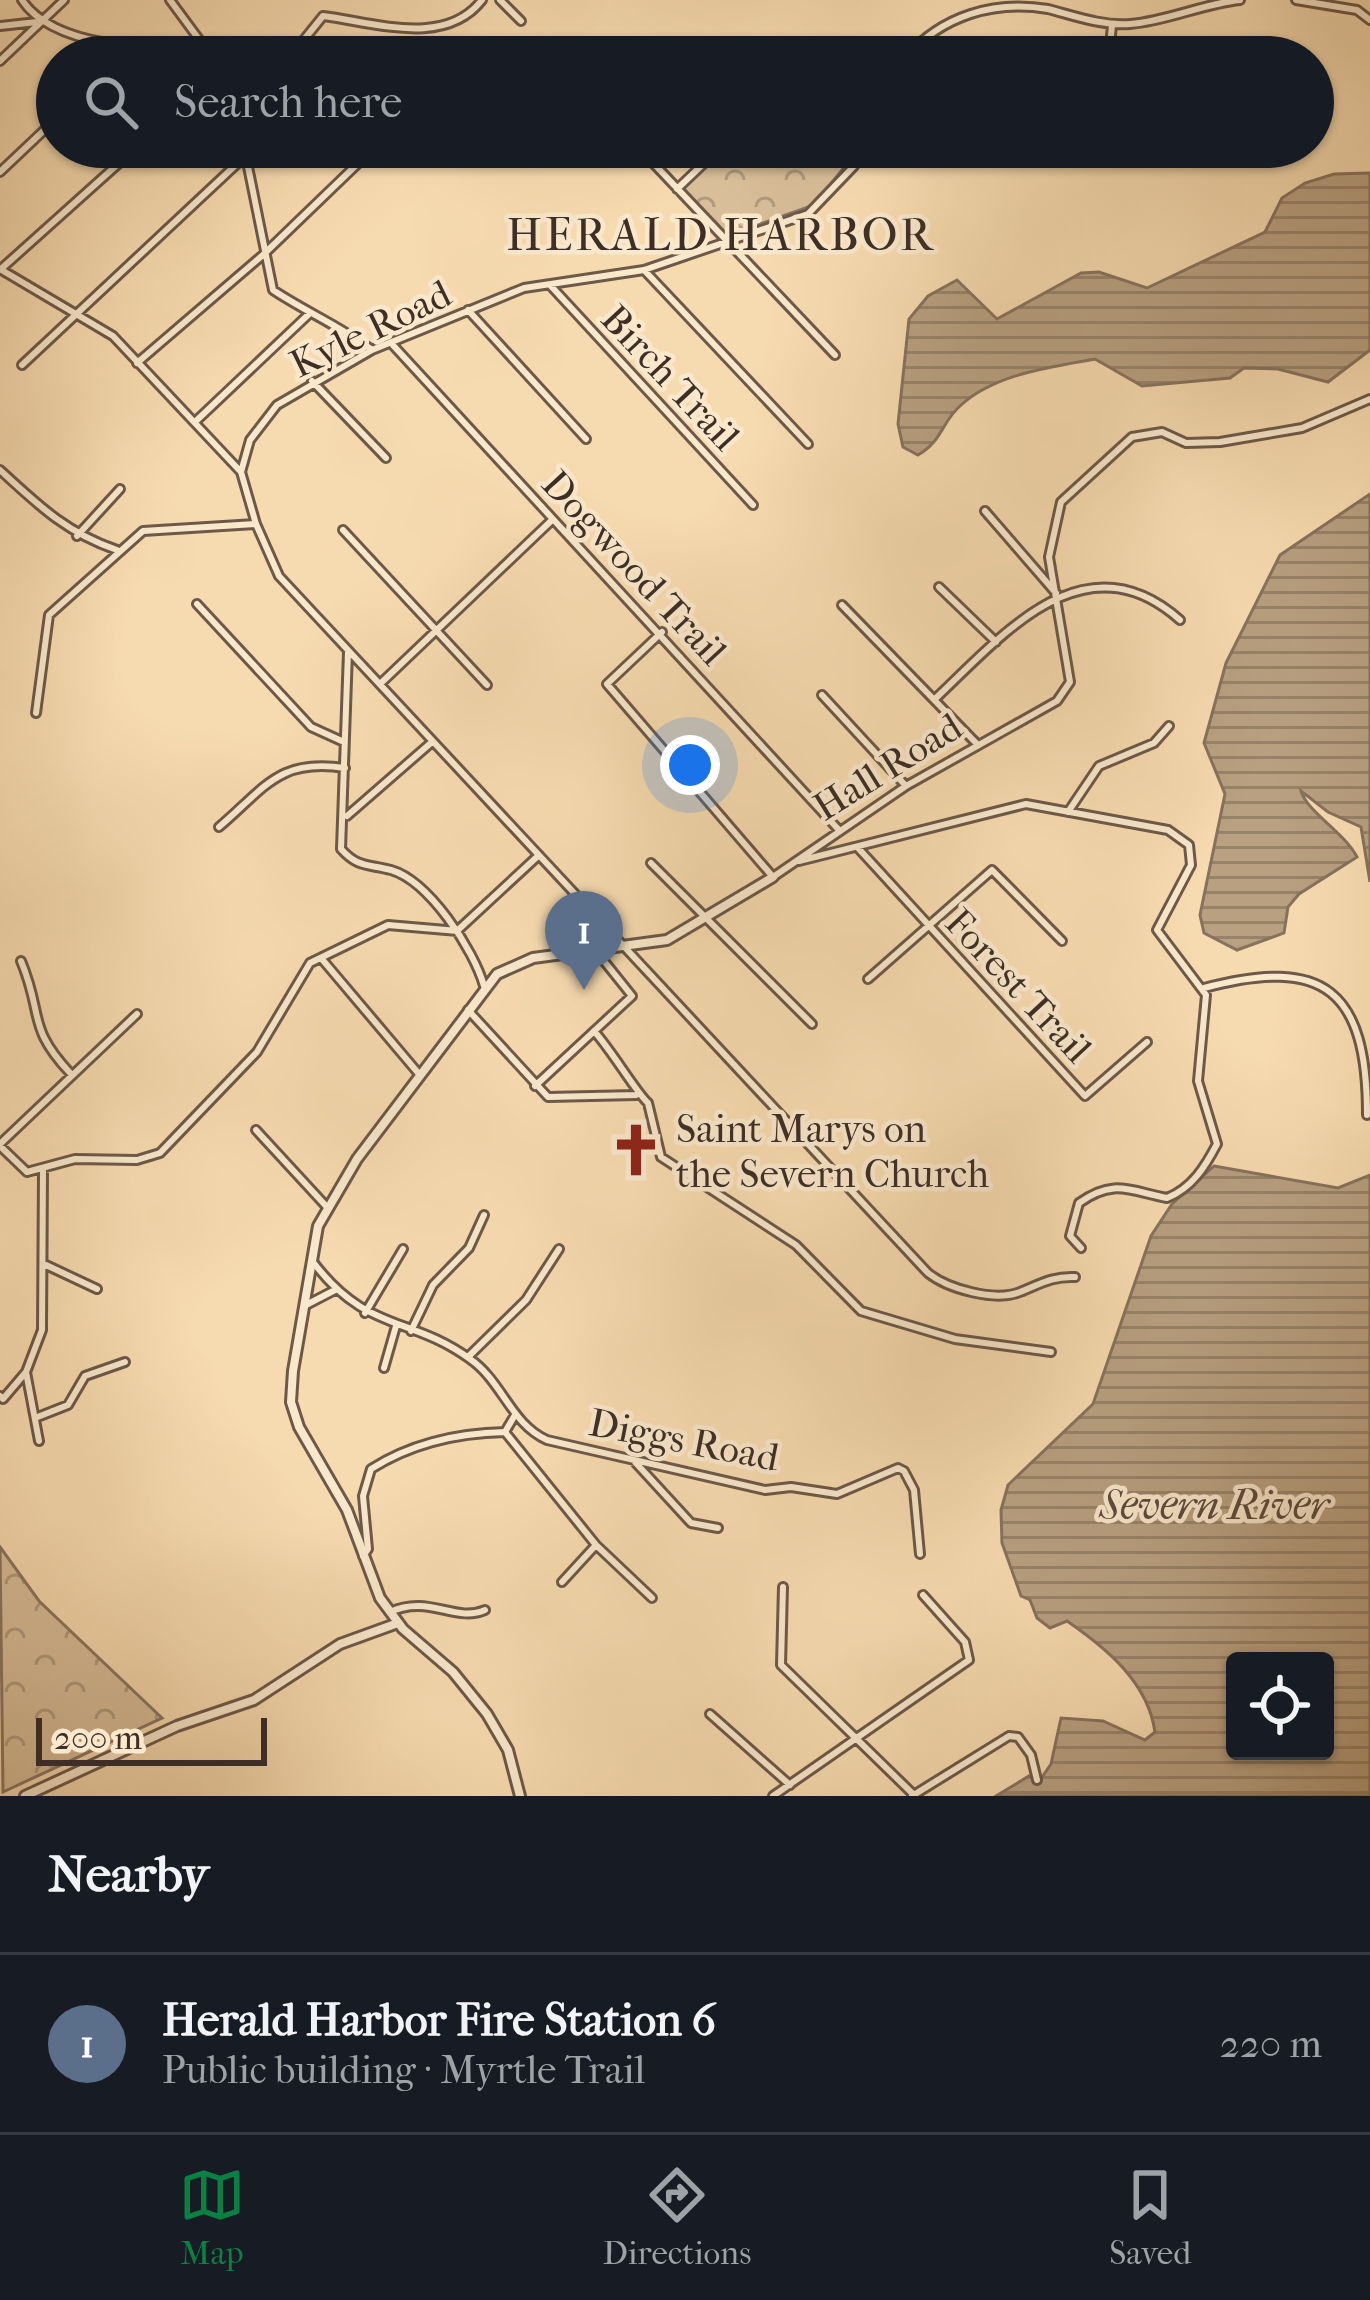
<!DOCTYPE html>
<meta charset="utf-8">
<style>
body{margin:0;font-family:"IM FELL French Canon",serif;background:#242831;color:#f1f3f6}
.controls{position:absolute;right:36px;bottom:36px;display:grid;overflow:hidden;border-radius:12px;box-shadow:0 3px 9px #0004}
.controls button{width:108px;height:108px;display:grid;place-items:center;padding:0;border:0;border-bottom:3px solid #363941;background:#171b24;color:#f1f3f6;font:60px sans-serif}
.scale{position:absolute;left:36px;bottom:30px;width:231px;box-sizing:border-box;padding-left:12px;border:6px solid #3e2e26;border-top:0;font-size:33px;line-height:42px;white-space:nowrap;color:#3e2e26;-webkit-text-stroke:9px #fae8cc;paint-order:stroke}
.you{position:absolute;left:690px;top:765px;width:42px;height:42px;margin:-30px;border:9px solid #fff;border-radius:50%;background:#1a73e8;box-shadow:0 0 0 18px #1a73e833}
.badge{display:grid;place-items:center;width:78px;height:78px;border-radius:50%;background:#0b8043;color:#fff;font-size:39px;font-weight:700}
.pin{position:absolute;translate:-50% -99px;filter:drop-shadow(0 3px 6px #0008)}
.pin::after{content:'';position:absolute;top:63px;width:42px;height:36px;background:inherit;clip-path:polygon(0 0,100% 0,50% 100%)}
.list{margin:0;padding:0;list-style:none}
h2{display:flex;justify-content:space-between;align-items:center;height:156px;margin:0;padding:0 48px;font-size:51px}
h2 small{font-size:39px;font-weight:400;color:#9ea1a6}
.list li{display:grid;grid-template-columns:78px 1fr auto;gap:36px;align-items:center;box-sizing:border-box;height:180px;padding:0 48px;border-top:3px solid #363941}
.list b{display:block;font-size:45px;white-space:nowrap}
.list p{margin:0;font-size:39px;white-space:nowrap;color:#9ea1a6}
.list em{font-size:39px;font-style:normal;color:#9ea1a6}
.icon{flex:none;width:66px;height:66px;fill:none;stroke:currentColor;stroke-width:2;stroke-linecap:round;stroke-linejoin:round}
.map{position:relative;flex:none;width:1370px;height:1796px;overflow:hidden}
.search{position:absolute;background:#171b24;box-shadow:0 3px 9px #0004;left:36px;right:36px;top:36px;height:132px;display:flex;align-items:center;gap:30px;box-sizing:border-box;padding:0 42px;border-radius:66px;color:#9ea1a6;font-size:45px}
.sheet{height:336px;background:#171b24}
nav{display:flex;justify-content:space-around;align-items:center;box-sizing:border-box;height:168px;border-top:3px solid #363941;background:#171b24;font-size:33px;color:#9ea1a6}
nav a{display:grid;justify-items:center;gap:6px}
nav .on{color:#0b8043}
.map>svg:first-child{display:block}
.park{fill:url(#park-crowns);stroke:#8b7660;stroke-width:3}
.water{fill:url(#water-rules);stroke:#87725d;stroke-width:3;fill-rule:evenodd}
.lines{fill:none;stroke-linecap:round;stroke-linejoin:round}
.minor-casing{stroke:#6c5948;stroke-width:12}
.tertiary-casing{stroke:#6c5948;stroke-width:14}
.minor{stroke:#fae8cc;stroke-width:6}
.tertiary{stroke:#fae8cc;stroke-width:8}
.labels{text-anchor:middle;stroke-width:9;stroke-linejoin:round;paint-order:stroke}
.street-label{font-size:39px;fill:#3e2e26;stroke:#fae8cc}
.poi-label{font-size:39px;fill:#3e2e26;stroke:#fae8cc;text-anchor:start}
.water-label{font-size:42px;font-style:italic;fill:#5c4a3d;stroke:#fae8cc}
.quarter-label{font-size:45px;letter-spacing:3px;fill:#3e2e26;stroke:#fae8cc}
</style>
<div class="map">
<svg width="1370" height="1796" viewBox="0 0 1370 1796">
<defs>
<pattern id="park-crowns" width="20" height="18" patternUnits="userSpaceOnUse" patternTransform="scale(3)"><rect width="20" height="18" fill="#d8be99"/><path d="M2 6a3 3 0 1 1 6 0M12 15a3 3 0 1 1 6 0" fill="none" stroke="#b19b7d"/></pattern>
<pattern id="water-rules" width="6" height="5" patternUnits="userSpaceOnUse" patternTransform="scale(3)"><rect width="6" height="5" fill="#b8a081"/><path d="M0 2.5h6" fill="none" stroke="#978369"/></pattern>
</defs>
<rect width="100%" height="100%" fill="#f7dbb0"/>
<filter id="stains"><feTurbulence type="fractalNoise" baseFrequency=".00167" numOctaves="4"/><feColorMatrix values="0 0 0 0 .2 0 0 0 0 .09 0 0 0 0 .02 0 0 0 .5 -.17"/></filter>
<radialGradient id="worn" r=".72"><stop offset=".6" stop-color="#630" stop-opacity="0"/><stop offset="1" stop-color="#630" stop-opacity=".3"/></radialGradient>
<!-- park -->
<path class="park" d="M726 147H855L857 151 814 205 726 236 681 189Z
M0 1547 39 1601 162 1718 3 1792Z"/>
<!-- water -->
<path class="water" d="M1370 173V350L1328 382 1278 369 1244 368 1230 378 1142 386 1095 359C1051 367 994 374 960 406 941 423 943 440 918 455L903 447 898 424 909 319 928 296 957 280 997 319 1081 273 1099 272 1147 288 1265 232 1282 198 1305 183 1334 174Z
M1370 494V882L1361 827 1328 812 1301 791C1307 812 1344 832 1357 857L1299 894 1288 907 1284 933 1237 950 1204 933 1200 915 1225 794 1204 743 1226 663 1280 555Z
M1214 1166 1338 1188 1370 1175V1796H996L1029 1776 1040 1780 1051 1764 1061 1718 1103 1721 1145 1740 1155 1732C1148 1682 1106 1648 1067 1621L1050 1628 1037 1618 1030 1600 1021 1596 1002 1543 1001 1510 1008 1485 1093 1404 1151 1236 1172 1204ZM1235 1661H1325V1751H1235Z"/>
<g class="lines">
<defs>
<path id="minor" d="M22 0C53 47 152 52 203 45
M170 0 212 57
M500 0 521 21
M1296 0 1357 10 1370 20
M0 26 37 22
M290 57 323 16C373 22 445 48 482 0
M702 57 717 43
M906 57C942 16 993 0 1048 9 1075 16 1102 26 1130 24 1168 21 1202 4 1240 0
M1109 57 1112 25
M0 61 64 0
M244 147 273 290C306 312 340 326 372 350
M638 147 835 355
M864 147 854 166 808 214 644 270 524 288 372 350 277 405 250 440 241 472 256 524 279 576 928 1273C948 1289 995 1302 1020 1292 1040 1284 1052 1276 1075 1277
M0 172 57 118
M677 189 721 147
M0 269 113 336 241 472
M1 269 137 147
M644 270 808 444
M550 285 753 505
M468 310 586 439
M391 343 838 829
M137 363 264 254 375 147
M22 365 255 147
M312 381 386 458
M196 421 309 314
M0 470C39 506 67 533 117 550
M985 511 1056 593
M343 530 487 685
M77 536 120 489
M939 587 996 642
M197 604 311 727 344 742
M842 605 977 744
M662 632 607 684 773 877 906 786 1057 701 1070 682 1049 557 1061 502 1132 437 1162 432 1186 443 1220 442 1302 428 1370 399
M348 652 341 849C358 868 368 864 391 870 429 881 474 950 484 986
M380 684 551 521
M822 695 906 786
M935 699C1002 636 1084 535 1180 620
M36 713 49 615 143 531 255 524
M1068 812 1099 766 1154 743 1169 726
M347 816 432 742
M219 827C266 787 279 758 345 768
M859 849 1085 1096 1147 1042
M799 861 1026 804 1168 830 1189 845 1191 865 1157 930 1206 995 1198 1081 1217 1144C1205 1167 1192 1188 1167 1198 1130 1191 1114 1178 1079 1203L1070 1236 1081 1248
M651 863 812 1024
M458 930 539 855
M321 958 419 1074
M21 961C44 1016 26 1026 71 1074
M868 979 992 870 1062 941
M1204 988C1324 956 1367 990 1367 1115
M468 1010 548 1097 636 1095
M594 1031C612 1051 636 1092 648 1103L661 1157 796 1245 861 1311 955 1339 1051 1352
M535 1086 632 996 596 951
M256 1130 326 1206
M0 1144 137 1014
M0 1146 27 1172 75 1159 137 1160 160 1153 257 1052 310 963 388 925 458 931
M313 1262C367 1333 409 1315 470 1359 502 1381 511 1424 547 1440L765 1490 791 1487 837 1494 898 1468 904 1471 914 1490 920 1554
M46 1265 97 1289
M306 1305 335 1290
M365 1313 403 1249
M411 1331 433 1285 469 1248 484 1215
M469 1356 526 1300 559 1249
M384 1368 396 1326
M0 1396 3 1399 26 1372
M35 1418 68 1405 85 1376 125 1362
M505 1432 596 1545 652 1598
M39 1441 26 1372 42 1330 43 1170
M635 1462 691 1523 718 1528
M363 1556 368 1549 363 1496 371 1469C412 1443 457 1433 505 1432L515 1415
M562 1582 596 1545
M783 1587 781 1665 914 1795
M390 1612C429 1594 455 1623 485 1610
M710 1714 790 1785
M773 1796 969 1660 965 1642 923 1595
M912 1796 1009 1736 1018 1737 1031 1755 1037 1780"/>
<path id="tertiary" d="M25 1796 177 1726 254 1700 340 1644 398 1623
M520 1796 508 1750 487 1714 453 1672 403 1629 380 1598 347 1510 299 1427 291 1402 293 1371 318 1226 357 1159 497 974 533 958 667 940 773 877"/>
</defs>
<!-- minor casing -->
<use href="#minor" class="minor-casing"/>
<!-- tertiary casing -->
<use href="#tertiary" class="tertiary-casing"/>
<!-- minor -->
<use href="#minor" class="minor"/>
<!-- tertiary -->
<use href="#tertiary" class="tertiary"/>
</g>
<!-- icons -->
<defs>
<symbol id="church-bare" viewBox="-9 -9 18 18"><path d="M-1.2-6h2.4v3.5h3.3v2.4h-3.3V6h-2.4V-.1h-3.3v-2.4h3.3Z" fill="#8f2418" stroke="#fae8cc" stroke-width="2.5" paint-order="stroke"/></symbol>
</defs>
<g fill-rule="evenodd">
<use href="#church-bare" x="598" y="1112" width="76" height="76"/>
</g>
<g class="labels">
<!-- street labels -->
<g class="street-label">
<text transform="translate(370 328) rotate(-26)" y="14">Kyle Road</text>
<text transform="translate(671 377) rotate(47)" y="14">Birch Trail</text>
<text transform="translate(635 567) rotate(47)" y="14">Dogwood Trail</text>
<text transform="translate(887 766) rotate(-32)" y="14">Hall Road</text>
<text transform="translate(1019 985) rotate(47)" y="14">Forest Trail</text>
<text transform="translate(684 1439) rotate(11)" y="14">Diggs Road</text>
</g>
<!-- poi labels -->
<g class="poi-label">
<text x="676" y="1142">Saint Marys on<tspan x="676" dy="45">the Severn Church</tspan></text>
</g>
<!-- water labels -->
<g class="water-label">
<text x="1214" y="1519">Severn River</text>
</g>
<!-- quarter labels -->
<g class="quarter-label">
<text x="721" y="250">HERALD HARBOR</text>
</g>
</g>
<rect width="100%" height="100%" filter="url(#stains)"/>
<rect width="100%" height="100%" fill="url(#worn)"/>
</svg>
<div class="controls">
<button><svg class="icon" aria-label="locate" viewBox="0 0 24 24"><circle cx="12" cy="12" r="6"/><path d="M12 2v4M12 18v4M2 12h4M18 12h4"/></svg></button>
</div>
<div class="scale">200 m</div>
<div class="you"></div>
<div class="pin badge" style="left:584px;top:990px;background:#5c6f8a">1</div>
<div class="search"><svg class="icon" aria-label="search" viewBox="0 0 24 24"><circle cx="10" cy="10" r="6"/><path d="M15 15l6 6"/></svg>Search here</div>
</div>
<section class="sheet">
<h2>Nearby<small></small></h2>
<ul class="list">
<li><span class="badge" style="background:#5c6f8a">1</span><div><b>Herald Harbor Fire Station 6</b><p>Public building · Myrtle Trail</p></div><em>220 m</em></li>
</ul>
</section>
<nav>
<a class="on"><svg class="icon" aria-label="map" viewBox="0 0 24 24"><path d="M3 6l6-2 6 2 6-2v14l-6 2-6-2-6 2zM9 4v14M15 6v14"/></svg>Map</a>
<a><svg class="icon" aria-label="directions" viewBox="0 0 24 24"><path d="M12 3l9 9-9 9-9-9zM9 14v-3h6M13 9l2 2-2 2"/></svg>Directions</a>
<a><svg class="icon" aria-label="saved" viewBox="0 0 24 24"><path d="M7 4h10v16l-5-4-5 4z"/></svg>Saved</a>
</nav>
